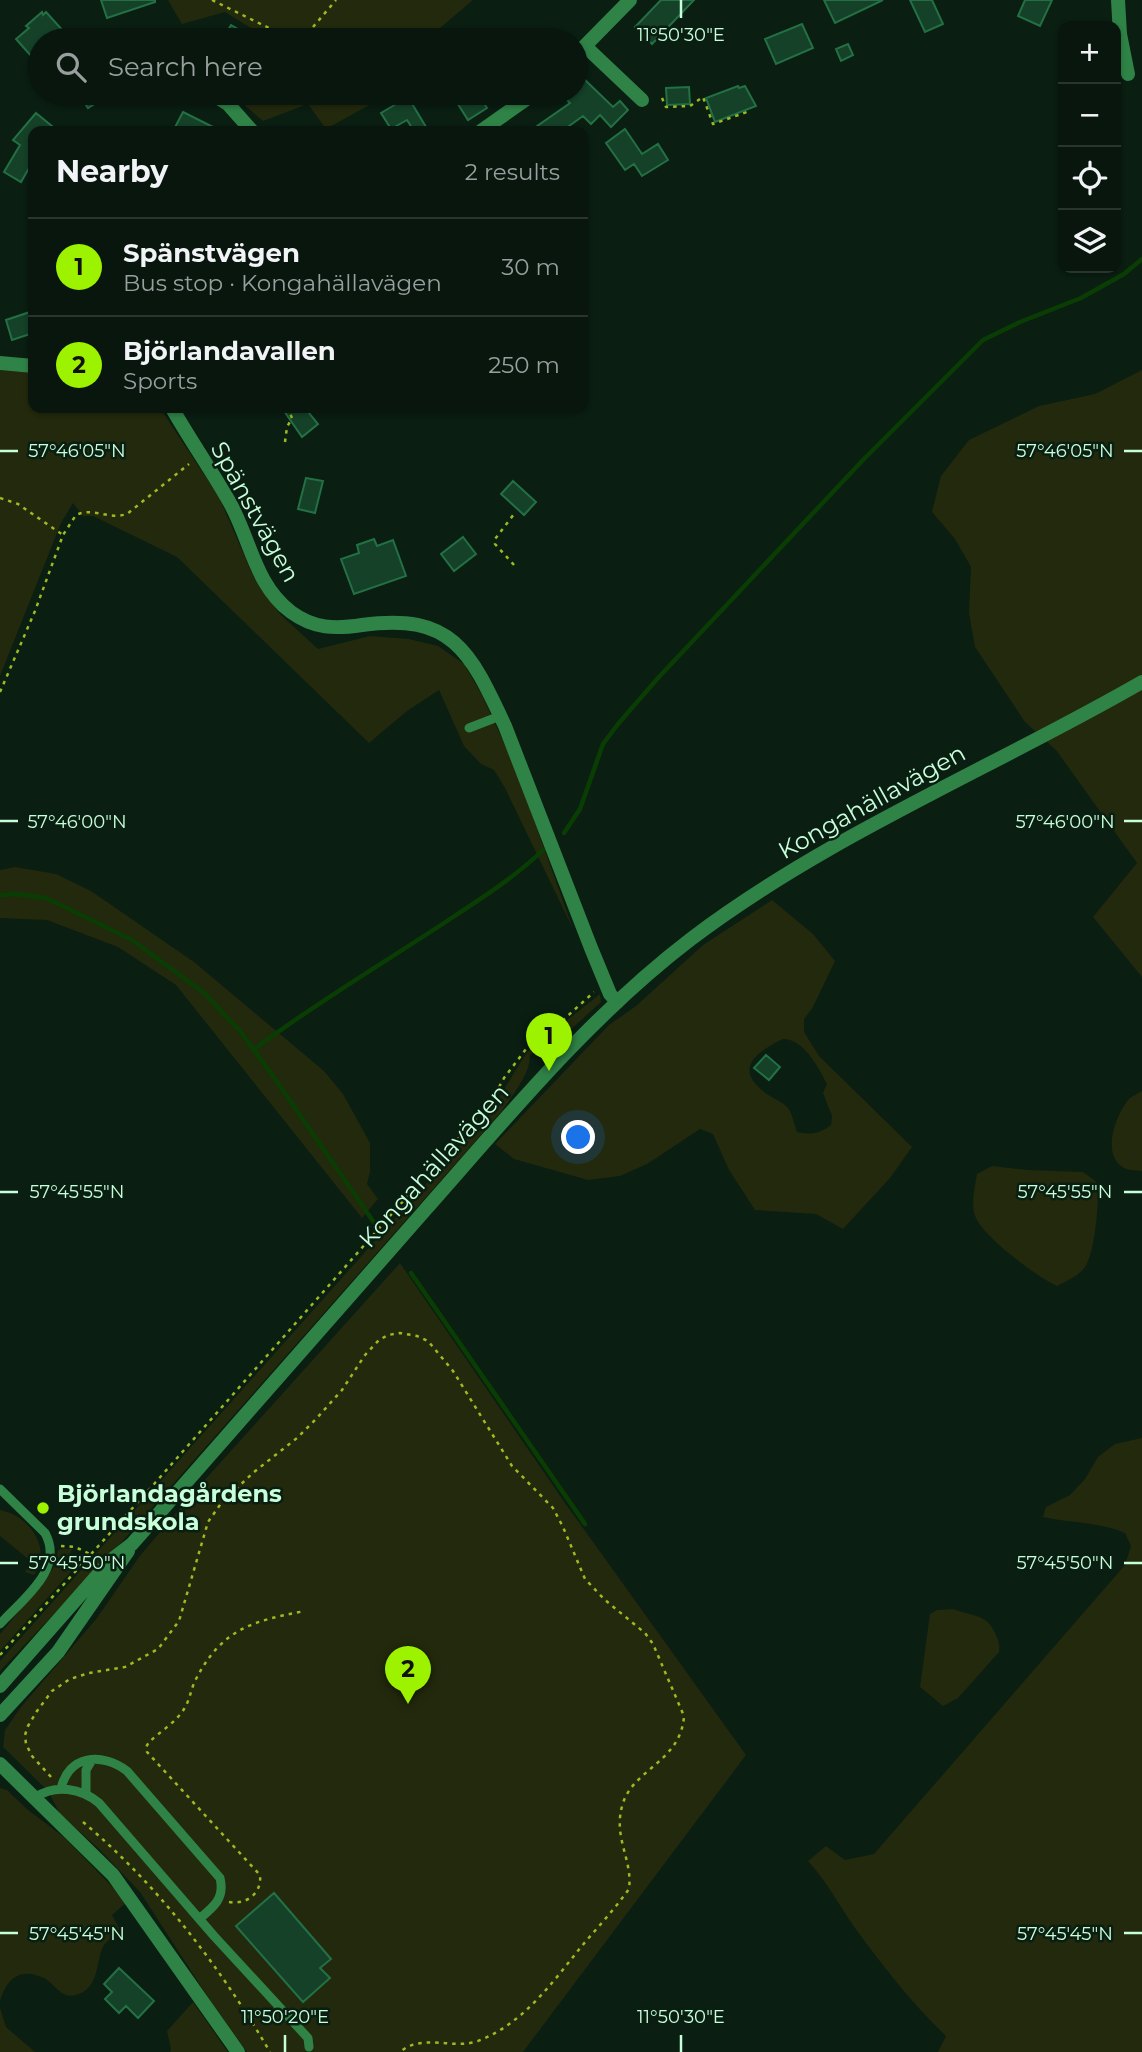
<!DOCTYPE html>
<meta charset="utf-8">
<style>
body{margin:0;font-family:Montserrat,sans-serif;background:#111f17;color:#f1f3f6}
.controls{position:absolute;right:21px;top:21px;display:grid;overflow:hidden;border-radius:14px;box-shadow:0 2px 5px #0004}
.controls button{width:63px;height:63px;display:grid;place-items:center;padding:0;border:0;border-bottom:2px solid #29352e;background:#08160e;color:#f1f3f6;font:35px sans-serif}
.you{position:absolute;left:579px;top:1138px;width:24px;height:24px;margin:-18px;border:5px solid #fff;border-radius:50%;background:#1a73e8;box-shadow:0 0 0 10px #1a73e833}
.badge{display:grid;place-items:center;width:46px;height:46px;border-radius:50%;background:#9df200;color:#111;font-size:23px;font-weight:700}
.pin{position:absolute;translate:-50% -58px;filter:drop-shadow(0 2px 4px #0008)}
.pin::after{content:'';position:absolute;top:37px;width:24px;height:21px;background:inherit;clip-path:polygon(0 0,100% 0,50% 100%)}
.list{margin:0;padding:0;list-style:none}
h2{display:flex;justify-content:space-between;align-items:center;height:91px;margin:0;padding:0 28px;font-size:30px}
h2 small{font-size:23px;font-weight:400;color:#989f9e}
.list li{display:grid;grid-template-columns:46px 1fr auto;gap:21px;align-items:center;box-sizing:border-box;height:98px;padding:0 28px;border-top:2px solid #29352e}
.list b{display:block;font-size:26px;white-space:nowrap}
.list p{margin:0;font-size:23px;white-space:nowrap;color:#989f9e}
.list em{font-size:23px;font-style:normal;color:#989f9e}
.icon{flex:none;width:38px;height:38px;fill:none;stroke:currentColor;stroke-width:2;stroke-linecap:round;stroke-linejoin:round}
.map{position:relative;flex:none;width:1142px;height:2052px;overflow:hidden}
.search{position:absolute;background:#08160e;box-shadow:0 2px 5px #0004;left:28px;top:28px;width:560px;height:77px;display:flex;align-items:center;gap:18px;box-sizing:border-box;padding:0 24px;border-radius:38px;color:#989f9e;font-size:26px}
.panel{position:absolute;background:#08160e;box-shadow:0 2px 5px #0004;left:28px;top:126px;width:560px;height:287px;border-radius:14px}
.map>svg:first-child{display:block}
.green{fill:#23290c;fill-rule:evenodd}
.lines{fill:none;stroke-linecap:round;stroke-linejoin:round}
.stream{stroke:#0a3d04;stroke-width:4.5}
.building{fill:#144128;stroke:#237045;stroke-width:2}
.path{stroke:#9dba20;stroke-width:2.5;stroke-dasharray:3.5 5;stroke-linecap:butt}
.service{stroke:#2f8347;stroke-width:9}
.minor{stroke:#2f8347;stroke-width:14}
.tertiary{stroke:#2f8347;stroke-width:14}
.ticks{fill:none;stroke:#c7ffdb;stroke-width:2.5}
.poi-dot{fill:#9df200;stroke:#0a1e12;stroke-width:2.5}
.labels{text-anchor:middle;stroke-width:5;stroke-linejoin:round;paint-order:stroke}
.street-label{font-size:24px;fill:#c7ffdb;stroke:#0a1e12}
.poi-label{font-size:24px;font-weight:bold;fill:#c7ffdb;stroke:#0a1e12;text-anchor:start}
.ticks-label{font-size:18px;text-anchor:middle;fill:#c7ffdb;stroke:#0a1e12;stroke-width:5;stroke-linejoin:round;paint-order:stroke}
</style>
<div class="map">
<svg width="1142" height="2052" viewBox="0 0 1142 2052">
<rect width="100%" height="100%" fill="#0a1e12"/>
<!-- green -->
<path class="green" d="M168 0H473L433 34 431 40H270L225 12 182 24Z
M231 93H391L326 129 308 104 263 121Z
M0 370 33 373V408H160L219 497 251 571 263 592 280 614 318 649 370 636 409 639 438 646 464 664 482 695 515 767 573 929 505 788 494 770 481 764 464 746 439 690 407 711 369 743 177 557 93 516H83L73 503 61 523 0 676Z
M1142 370V977L1093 917 1137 863 1056 750 1025 722 975 647 969 613 971 567 955 539 932 512 941 476 969 440 1039 406 1095 394Z
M15 867 56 874 91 891 194 962 324 1071 343 1094 370 1143V1172L367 1184 378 1199 362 1218 176 985 118 947 47 920 0 918V870Z
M772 900 813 934 835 961 813 1007 804 1019V1032L819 1056 912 1147 890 1178 843 1229 816 1214 755 1210 729 1170 713 1134 700 1129 647 1164 620 1176 588 1180 514 1159 495 1144 609 1025 636 1006 703 945ZM783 1039C804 1039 818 1067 827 1084L823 1093 832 1116 831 1125C819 1134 811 1135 797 1132 794 1124 792 1111 786 1106 781 1101 772 1098 767 1094 732 1069 756 1052 783 1039Z
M600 994 601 1002 555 1044 554 1042 546 1049 541 1041Z
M533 1047H536L530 1056C530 1075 512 1095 502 1111L121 1543 0 1671V1661L490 1112 527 1052Z
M1142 1091V1171C1135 1170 1127 1171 1121 1166 1102 1151 1116 1115 1128 1100 1132 1096 1137 1094 1142 1091Z
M992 1166 1028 1170 1083 1172 1098 1183C1099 1202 1095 1253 1085 1267 1079 1276 1066 1281 1057 1286 1037 1277 985 1238 976 1218 970 1206 975 1187 977 1174Z
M400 1263 565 1503 746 1755 523 2052H247L213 2005 140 1892 98 1848 60 1814 48 1791 3 1747 5 1730 21 1707 97 1618 139 1557 193 1493Z
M1142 1438V2052H938L946 2036C913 2005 882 1965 855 1928 839 1905 827 1882 808 1861L826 1846 845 1860 874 1854 1125 1565 1131 1546 1125 1533C1100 1522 1071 1523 1043 1517L1046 1507 1070 1495 1085 1479 1098 1457 1115 1444Z
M0 1510C29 1515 53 1549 34 1575L25 1572 32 1562 0 1536Z
M63 1549H72L69 1557 74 1562 84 1557 0 1651V1634L45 1580 55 1565 58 1550Z
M953 1609C973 1617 987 1613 996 1635 999 1642 1000 1645 999 1652L958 1698 943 1706 920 1687 930 1614 937 1610Z
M0 1788 7 1790 28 1810 64 1837 127 1902 112 1915 120 1930C115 1935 108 1940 104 1945 95 1960 101 1988 76 1995 61 1999 55 1984 44 1978 20 1967 7 1978 0 2001Z
M193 2002 228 2052H170L171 2049 167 2031Z
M0 2008 6 2027 35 2052H0Z"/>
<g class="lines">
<!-- stream -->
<path class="stream" d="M564 833 580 809 603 744 618 724 658 678 863 460 983 340 1020 322 1081 298 1124 274 1142 259
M0 895 17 894 46 898 132 940 204 993 240 1031 273 1076 375 1224
M253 1050C317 1002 387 961 453 917 485 896 516 876 543 850
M411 1273 585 1524"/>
</g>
<!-- building -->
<path class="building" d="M101 0H155V2L107 18Z
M661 0H694L652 44 635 27Z
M824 0H883L835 23Z
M910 0H932L943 24 925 32Z
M1025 0H1052L1040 26 1018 16Z
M42 12 43 15 46 12 66 34 58 40H40V49L31 56 16 39 29 28 26 26Z
M802 24 813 48 776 64 765 39Z
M231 25 257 40H222Z
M848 44 853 55 841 61 836 49Z
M583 78 613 107 620 101 628 110 611 127 600 115 591 124 583 116 562 131H530L570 103 560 93H576V85Z
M738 86 739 88 745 86 756 106 715 122 706 98Z
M689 87 690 104 667 105 666 88Z
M78 93H111L88 108Z
M451 93H477L487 108 468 120Z
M408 97 426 127 414 131 407 120 391 129 381 113Z
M183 112 221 131H173Z
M36 113 58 131H33V161L21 182 4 172 20 145 13 140Z
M625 129 642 154 658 144 668 160 642 176 634 164 625 170 606 143Z
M33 311V333L12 340 6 320Z
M282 408H305L318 424 302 437Z
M306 478 323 481 315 513 298 509Z
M513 481 536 502 524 515 501 494Z
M463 537 476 554 454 571 441 554Z
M374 539 377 546 393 540 406 576 354 594 341 559 359 553 357 545Z
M766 1055 780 1067 769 1080 754 1068Z
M274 1893 331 1959 320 1968 330 1978 303 2002 236 1926Z
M119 1968 154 2001 138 2018 126 2006 119 2013 105 1999 112 1992 104 1984Z"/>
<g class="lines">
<!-- path -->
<path class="path" d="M212 0 271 29 281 40
M302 40 336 0
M662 98 666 107 690 106 703 97 713 124 747 112
M285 442 287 427 292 418 289 411 292 408
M0 498 18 504 63 535
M514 565 495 544V539L514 514
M0 692 35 611 63 535 76 515C93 507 109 520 127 514L189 464
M533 1040 546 1053
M61 1546 75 1547 90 1554
M0 1655 148 1491 492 1100 504 1078 533 1040 551 1031 594 992
M51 1777 32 1756 26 1744 25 1735 28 1726 37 1711 52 1691 70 1679 89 1673 125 1667 158 1649 179 1621 208 1522 222 1502 254 1472 297 1438 316 1419 342 1390 365 1355 379 1340 388 1335 400 1333 417 1336 428 1341 453 1371 512 1466 553 1508 563 1527 585 1579 605 1600 645 1633 653 1644 684 1716C681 1761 634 1769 623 1803 612 1837 633 1859 629 1889 614 1910 597 1928 581 1947 552 1983 523 2024 478 2041 453 2050 422 2033 400 2052
M83 1822C159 1886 220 1967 270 2052
M229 1902C247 1905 262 1893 260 1875L147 1752 146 1747 149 1742C160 1732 177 1721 184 1709 190 1700 191 1688 196 1679 222 1629 252 1621 305 1611"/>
<!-- service -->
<path class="service" d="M469 728 500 716
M0 1489 45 1533C65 1569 23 1599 0 1624
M61 1789C68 1755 102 1752 127 1771L220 1878C225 1898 214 1907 199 1919
M86 1793V1770L92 1760
M36 1797C55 1784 81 1788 99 1803L214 1936 308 2038 309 2047"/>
<!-- minor -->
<path class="minor" d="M1118 0 1120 34 1128 74
M586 47 642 100
M576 55 630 0
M211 93 228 104 252 131
M481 131 535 93
M0 363 33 366
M172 408C190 440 212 471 230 503 251 541 255 585 291 612 314 629 335 629 362 625 453 612 471 653 505 726L591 948 610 994 617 1002
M0 1764 113 1875 238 2052"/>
<!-- tertiary -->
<path class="tertiary" d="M0 1686 110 1561 132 1544C230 1432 328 1320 426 1209 509 1115 590 1016 691 939 828 835 993 768 1142 682
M0 1715 58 1652 128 1551"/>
</g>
<!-- ticks -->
<path class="ticks" d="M681 0V18M0 451H18M1124 451H1142M0 821H18M1124 821H1142M0 1192H18M1124 1192H1142M0 1563H18M1124 1563H1142M0 1933H18M1124 1933H1142M285 2035V2052M681 2035V2052"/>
<!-- markers -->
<circle class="poi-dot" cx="43" cy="1508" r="7"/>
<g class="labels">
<!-- street labels -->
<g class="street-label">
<text transform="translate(255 512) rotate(61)" y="8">Spänstvägen</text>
<text transform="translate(872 802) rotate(-29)" y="8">Kongahällavägen</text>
<text transform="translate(434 1166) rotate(-48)" y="8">Kongahällavägen</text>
</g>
<!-- poi labels -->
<g class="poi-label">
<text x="57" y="1502">Björlandagårdens<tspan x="57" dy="28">grundskola</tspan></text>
</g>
</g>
<g class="ticks-label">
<text x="681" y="41">11°50'30"E</text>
<text x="77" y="457">57°46'05"N</text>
<text x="1065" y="457">57°46'05"N</text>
<text x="77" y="828">57°46'00"N</text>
<text x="1065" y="828">57°46'00"N</text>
<text x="77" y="1198">57°45'55"N</text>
<text x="1065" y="1198">57°45'55"N</text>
<text x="77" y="1569">57°45'50"N</text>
<text x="1065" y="1569">57°45'50"N</text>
<text x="77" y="1940">57°45'45"N</text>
<text x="1065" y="1940">57°45'45"N</text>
<text x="285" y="2023">11°50'20"E</text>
<text x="681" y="2023">11°50'30"E</text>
</g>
</svg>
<div class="controls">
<button>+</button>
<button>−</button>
<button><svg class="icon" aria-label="locate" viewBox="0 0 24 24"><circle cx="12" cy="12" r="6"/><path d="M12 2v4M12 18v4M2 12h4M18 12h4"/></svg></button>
<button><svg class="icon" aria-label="layers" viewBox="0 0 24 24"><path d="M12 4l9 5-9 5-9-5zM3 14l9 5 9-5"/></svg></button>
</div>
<div class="you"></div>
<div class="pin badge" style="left:549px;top:1071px">1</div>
<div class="pin badge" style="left:408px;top:1704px">2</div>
<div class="search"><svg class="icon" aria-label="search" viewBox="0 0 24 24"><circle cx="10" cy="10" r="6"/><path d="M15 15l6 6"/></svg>Search here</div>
<section class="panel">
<h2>Nearby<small>2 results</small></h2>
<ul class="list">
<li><span class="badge">1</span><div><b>Spänstvägen</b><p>Bus stop · Kongahällavägen</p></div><em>30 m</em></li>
<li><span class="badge">2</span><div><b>Björlandavallen</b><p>Sports</p></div><em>250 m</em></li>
</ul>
</section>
</div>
